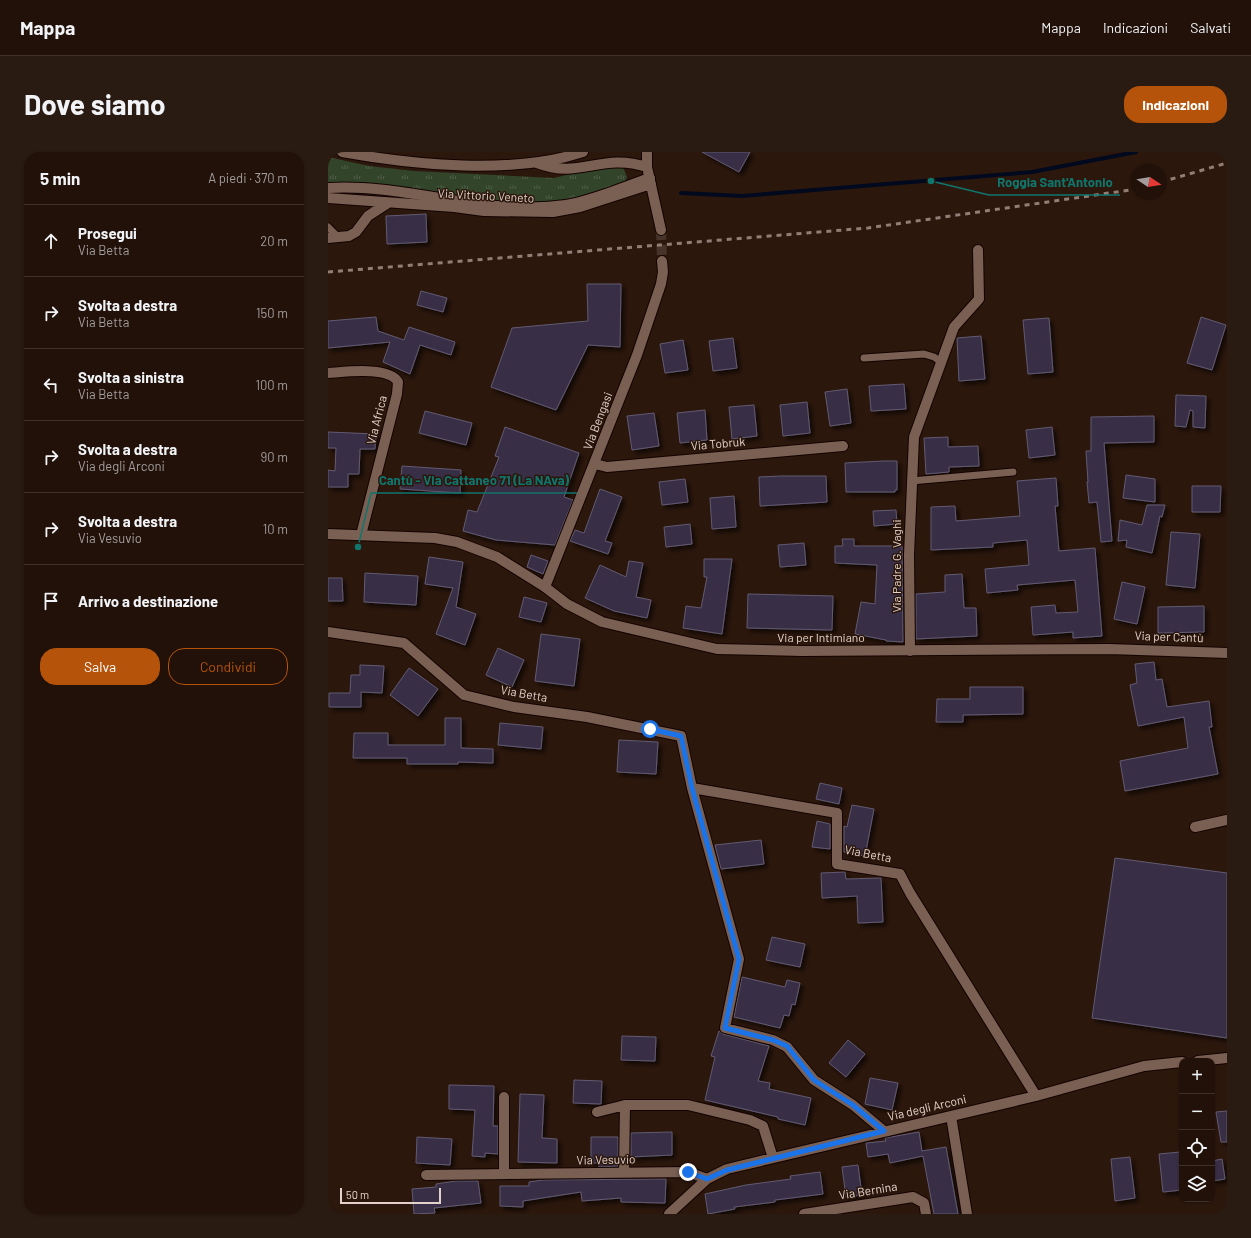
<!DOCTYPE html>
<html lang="it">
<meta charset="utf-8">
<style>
body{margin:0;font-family:Barlow,sans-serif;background:#291a12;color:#f1f3f6}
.controls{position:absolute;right:12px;bottom:12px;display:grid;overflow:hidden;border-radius:8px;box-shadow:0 1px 3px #0004}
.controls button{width:36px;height:36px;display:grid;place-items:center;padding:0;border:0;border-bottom:1px solid #3e312a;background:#211109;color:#f1f3f6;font:20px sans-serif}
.compass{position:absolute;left:803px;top:12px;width:36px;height:36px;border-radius:50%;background:#211109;box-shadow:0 1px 3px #0004;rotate:102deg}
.scale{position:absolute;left:12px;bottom:10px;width:101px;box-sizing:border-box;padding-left:4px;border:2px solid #e2d2cb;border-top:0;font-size:11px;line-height:14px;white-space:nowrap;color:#e2d2cb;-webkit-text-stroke:3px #2c170c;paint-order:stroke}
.stop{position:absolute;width:12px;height:12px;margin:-9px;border:3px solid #1a73e8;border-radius:50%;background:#fff}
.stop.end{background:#1a73e8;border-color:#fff;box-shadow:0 1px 4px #0008}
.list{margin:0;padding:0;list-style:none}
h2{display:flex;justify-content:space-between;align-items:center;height:52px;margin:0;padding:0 16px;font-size:17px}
h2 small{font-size:13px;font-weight:400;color:#a29d9c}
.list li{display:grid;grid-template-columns:26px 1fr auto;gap:12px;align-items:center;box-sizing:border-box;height:72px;padding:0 16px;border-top:1px solid #3e312a}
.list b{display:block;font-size:15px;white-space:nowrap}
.list p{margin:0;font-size:13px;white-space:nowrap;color:#a29d9c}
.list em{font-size:13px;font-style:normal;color:#a29d9c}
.actions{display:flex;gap:8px;padding:12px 16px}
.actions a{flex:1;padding:9px 0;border:1px solid #b45309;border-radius:16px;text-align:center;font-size:14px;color:#b45309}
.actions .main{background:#b45309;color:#fff}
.icon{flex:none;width:22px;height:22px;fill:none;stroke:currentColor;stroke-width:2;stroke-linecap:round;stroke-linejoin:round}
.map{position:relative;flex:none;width:899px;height:1062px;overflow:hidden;border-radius:16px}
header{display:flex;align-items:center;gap:24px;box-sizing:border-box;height:56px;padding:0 20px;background:#211109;border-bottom:1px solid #3e312a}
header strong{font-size:19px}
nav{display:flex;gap:22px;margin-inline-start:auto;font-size:14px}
.intro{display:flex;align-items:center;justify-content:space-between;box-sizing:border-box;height:96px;padding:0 24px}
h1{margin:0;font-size:28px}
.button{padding:10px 18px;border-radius:16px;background:#b45309;color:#fff;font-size:14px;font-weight:700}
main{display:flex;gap:24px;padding:0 24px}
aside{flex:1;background:#211109;border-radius:16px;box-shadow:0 1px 3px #0004}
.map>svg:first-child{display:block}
.grass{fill:url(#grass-tufts)}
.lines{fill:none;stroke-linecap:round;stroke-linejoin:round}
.stream{stroke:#00091d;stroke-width:4}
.building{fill:#372f45;stroke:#625a72;filter:url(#shadow)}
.minor-tunnel{stroke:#473329;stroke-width:10;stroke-dasharray:10 5;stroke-linecap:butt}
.service-casing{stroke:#140300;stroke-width:9}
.pedestrian-casing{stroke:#140300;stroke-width:12}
.minor-casing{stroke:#140300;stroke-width:12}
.tertiary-casing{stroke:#140300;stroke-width:12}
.service{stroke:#7a5f53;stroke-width:7}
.pedestrian{stroke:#7a5f53;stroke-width:10}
.minor{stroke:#7a5f53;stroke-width:10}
.tertiary{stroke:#7a5f53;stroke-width:10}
.rail{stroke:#917e76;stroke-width:3;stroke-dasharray:5 5;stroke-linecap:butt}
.route{stroke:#1a73e8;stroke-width:5}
.labels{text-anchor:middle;stroke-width:3;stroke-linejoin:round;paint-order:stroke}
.street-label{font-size:12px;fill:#e2d2cb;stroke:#2c170c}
.leader{fill:none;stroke:#0f766e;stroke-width:1.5}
.callout-dot{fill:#0f766e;stroke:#2c170c;stroke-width:1.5}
.callout-label{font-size:13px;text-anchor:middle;font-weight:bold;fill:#0f766e;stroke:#2c170c;stroke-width:3;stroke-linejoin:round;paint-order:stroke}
</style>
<header>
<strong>Mappa</strong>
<nav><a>Mappa</a><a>Indicazioni</a><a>Salvati</a></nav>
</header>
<div class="intro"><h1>Dove siamo</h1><a class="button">Indicazioni</a></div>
<main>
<aside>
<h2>5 min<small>A piedi · 370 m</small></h2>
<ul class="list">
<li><svg class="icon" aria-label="ahead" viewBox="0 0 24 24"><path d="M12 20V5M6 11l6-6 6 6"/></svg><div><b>Prosegui</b><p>Via Betta</p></div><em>20 m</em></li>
<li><svg class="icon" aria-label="right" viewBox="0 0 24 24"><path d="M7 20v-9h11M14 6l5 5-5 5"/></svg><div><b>Svolta a destra</b><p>Via Betta</p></div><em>150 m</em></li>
<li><svg class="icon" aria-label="left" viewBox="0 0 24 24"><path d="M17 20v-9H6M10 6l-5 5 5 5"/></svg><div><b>Svolta a sinistra</b><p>Via Betta</p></div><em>100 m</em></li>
<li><svg class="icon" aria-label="right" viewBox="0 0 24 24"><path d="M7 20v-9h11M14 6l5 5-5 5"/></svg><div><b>Svolta a destra</b><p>Via degli Arconi</p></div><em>90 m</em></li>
<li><svg class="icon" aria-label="right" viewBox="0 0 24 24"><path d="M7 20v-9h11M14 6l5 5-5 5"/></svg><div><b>Svolta a destra</b><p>Via Vesuvio</p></div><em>10 m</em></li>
<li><svg class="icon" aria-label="arrive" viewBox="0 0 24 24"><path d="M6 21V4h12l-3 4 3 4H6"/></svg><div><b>Arrivo a destinazione</b></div></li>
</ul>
<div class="actions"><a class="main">Salva</a><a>Condividi</a></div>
</aside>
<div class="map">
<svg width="899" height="1062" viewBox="0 0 899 1062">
<defs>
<pattern id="grass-tufts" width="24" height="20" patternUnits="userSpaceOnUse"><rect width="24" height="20" fill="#32452b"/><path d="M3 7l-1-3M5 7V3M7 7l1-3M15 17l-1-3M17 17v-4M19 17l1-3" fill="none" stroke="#4f5f48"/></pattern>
<filter id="shadow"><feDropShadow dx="3.5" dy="3.5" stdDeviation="2" flood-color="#0009"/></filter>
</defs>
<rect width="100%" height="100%" fill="#2c170c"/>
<!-- grass -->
<path class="grass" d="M0 5 41 14 86 19 226 26 259 18 273 11 295 15 299 25 297 30 258 46 197 53 66 34 0 33Z"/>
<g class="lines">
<!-- stream -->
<path class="stream" d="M353 41 414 44 704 20 808 0"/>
</g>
<!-- building -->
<path class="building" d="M374 0H422L411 20Z
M98 62 99 90 59 92 58 64Z
M259 132H293L292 195 260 193 228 258 163 235 184 176 260 169Z
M93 139 119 146 115 160 89 153Z
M48 165 50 179 76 188 81 175 127 190 123 203 92 193 82 222 55 210 62 190 0 196V169Z
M873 165 898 173 884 218 859 211Z
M721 166 725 220 700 222 695 168Z
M653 184 657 227 631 229 629 186Z
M405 186 409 216 385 219 381 189Z
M355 188 360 218 337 221 332 192Z
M576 232 578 257 543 259 541 234Z
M519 237 523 271 502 274 497 240Z
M848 243 878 244 877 276 865 275V259L862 258 858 275 847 274Z
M479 250 482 281 455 284 452 253Z
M426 253 429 284 404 287 401 255Z
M377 258 379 288 352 291 349 261Z
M97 259 144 271 138 293 91 281Z
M326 261 331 294 304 298 299 264Z
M826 264V290L776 291 784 389 773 390 769 350 761 351 759 330H760L758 299H763V265Z
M177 275 251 301 236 345 245 348 227 393 168 388 135 379 140 358 149 360 171 305 167 304Z
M724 275 727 303 701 306 698 278Z
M0 280 48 282 47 297H32L31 322H20V335H0V318L7 319 8 296H0Z
M620 285V295L650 294 651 314 621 315V320L598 322 596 286Z
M555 309H569V338H567V340H518L517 311Z
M74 314 133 318 132 341 72 337Z
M798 323 827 327V350L795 346Z
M453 324H498L499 350 432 354 431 325Z
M728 326 730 354H727L731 399 767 396 774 484 745 486V480L705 483 703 455 727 453 728 461 750 460 747 428 689 433 690 438 659 441 657 417 701 413 699 388 665 391V395L603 398V355L627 354 628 369 692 364 689 329Z
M357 327 360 350 334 353 331 330Z
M864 334H893L892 360H864Z
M272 337 294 345 277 389 284 391 280 402 242 389 247 378 256 381Z
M406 344 408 375 384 377 382 346Z
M819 353H837L834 365 832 364 824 401 798 395 799 388 790 389 792 368 814 373Z
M568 358 569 372 546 374 545 359Z
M362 372 364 392 338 395 336 375Z
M843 380 872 382 867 436 838 433Z
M514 387H526V394H574L575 490 558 489V488L527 482 533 450 547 452 549 413 507 411V394H515Z
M476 391 478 413 452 415 450 393Z
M203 403 220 409 215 422 199 415Z
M101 405 135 410 128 455 148 462 137 493 108 482 125 436 97 432Z
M376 407H404L394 482 355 476 358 454 373 456 379 425H376Z
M301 409 315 411 308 445 323 448 319 466 286 459 257 446 272 413 298 425Z
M37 421 90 424 88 453 36 450Z
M634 422 636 456H648L649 484 588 487V442L617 440V423Z
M0 426H14L15 449H0Z
M794 430 817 435 809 472 786 467Z
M420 442 505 444 504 478 419 476Z
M196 445 219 451 213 470 191 465Z
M876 454V480L830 481V455Z
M213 482 252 487 246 534 207 529Z
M170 496 196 508 184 535 158 523Z
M826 510 828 528 834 527 839 555 881 549 884 575H881L890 622 797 639 792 609 860 596 856 565 810 574 802 533 809 531 807 512Z
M32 513 56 514 54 541 33 540V555H1V541H22L23 523H32Z
M81 516 110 537 90 564 62 543Z
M642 535H695V562L635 563V570H608L609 547H642Z
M117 566H133V596L165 597V611L130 610V612H79V606H25L26 581H60V593H117Z
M172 571 215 575 213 597 170 593Z
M291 588 330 590 328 622 289 620Z
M492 631 514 636 511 652 488 647Z
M524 653 546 657 537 704 516 700V674L519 675Z
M489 669 502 672V697L484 695Z
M433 688 436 712 393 717 387 693Z
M787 706 899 721V886L764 866Z
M517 720 518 727 553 726 555 770 530 771 529 744 494 746 493 721Z
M444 785 477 792 472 815 438 808Z
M414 825 457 835 459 828 472 831 467 853 464 852 461 864 456 863 452 876 406 865Z
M391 879 395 882 441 894 430 929 442 931 441 937 483 946 477 973 450 967V965L377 948 387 905 383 904Z
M294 884 328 885 327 909 293 908Z
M520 888 537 902 518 925 501 911Z
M542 926 570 931 564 958 537 952Z
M246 928 274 929 273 952 245 951Z
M121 933 166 934 165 974H170V1002L157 1001V1005L144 1004 147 958 121 957Z
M192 942 216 943 214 986 229 987V1011L190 1010Z
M899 959V990H893L888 960Z
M344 980V1003L303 1005V981Z
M591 980 594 999 618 995 630 1062H606L595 1004 562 1011 560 1002 540 1005 538 991 558 989 557 986Z
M89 985 124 987 122 1013 88 1011Z
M263 985H290V1014L271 1015V1011H263Z
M852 1000 854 1038 835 1040 831 1002Z
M802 1005 807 1046 787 1049 783 1007Z
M894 1007 897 1027 884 1029V1009Z
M530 1013 534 1043 518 1045 514 1015Z
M492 1020 495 1042 447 1048V1050L406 1055 407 1057 380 1062 377 1042 418 1033 463 1027 462 1024Z
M338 1027 337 1051 293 1050V1046L254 1049 253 1040 195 1049V1055L172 1054V1034H201V1030L215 1028Z
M128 1029H150L153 1051 106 1056 107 1061 86 1062 84 1037 108 1035V1032Z"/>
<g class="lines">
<!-- minor-tunnel -->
<path class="minor-tunnel" d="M333 78 334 109"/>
<defs>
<path id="service" d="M0 75 10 85
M536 206 596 202 606 205 613 210
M583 329 685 320"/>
<path id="pedestrian" d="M0 36C80 31 159 65 238 53 267 48 295 35 322 26"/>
<path id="minor" d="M319 0V15L333 78
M209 11C252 28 273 0 319 15
M0 46 126 55 156 59 225 60 252 55 323 32
M0 86 21 84 28 80 40 64 60 51
M0 221C17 220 61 214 70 230L69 242 33 383
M267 312 279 315 515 294
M217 435 309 203 333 132 335 120 334 109
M0 480 76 491 136 543 186 555 259 565 353 584 364 636 411 807 397 876 445 888 459 895 486 928 525 953 556 979
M582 499 581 403 586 285 626 175 651 147 650 98
M364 636 509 661V712L572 722 582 741 708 944
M867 675 899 668
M870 909 899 906
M269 960 297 953H360L422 968 435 974 445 1006
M623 964 639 1062
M296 1021 297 953
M176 1022V945
M98 1023 360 1020 379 1027
M341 1062 379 1027 399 1017 708 944 816 914 854 910
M476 1062 585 1045 596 1051 598 1062"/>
<path id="tertiary" d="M14 0C86 13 185 23 255 0
M0 382 107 386 129 390 169 405 217 435 239 452 274 470 389 497 474 499 781 497 899 501"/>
</defs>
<!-- service casing -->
<use href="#service" class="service-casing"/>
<!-- pedestrian casing -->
<use href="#pedestrian" class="pedestrian-casing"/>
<!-- minor casing -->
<use href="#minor" class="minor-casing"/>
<!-- tertiary casing -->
<use href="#tertiary" class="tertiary-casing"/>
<!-- service -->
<use href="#service" class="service"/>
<!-- pedestrian -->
<use href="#pedestrian" class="pedestrian"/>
<!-- minor -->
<use href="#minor" class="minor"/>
<!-- tertiary -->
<use href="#tertiary" class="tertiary"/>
<!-- rail -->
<path class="rail" d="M833 30 899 11
M0 120 540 76 809 37"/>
</g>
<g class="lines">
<!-- route -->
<path class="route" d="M322 577 353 584 364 636 411 807 397 876 445 888 459 894 486 928 525 953 556 979 399 1018 379 1027 360 1020"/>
</g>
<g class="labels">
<!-- street labels -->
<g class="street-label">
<text transform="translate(158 44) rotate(3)" y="4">Via Vittorio Veneto</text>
<text transform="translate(49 268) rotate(-76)" y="4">Via Africa</text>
<text transform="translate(270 269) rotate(-69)" y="4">Via Bengasi</text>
<text transform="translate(390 292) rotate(-5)" y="4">Via Tobruk</text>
<text transform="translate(569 414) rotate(-90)" y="4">Via Padre G. Vaghi</text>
<text transform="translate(841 485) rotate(2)" y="4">Via per Cantù</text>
<text x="493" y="490">Via per Intimiano</text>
<text transform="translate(196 542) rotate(10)" y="4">Via Betta</text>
<text transform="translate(540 702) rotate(11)" y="4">Via Betta</text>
<text transform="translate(599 956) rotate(-13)" y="4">Via degli Arconi</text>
<text transform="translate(278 1008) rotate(-1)" y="4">Via Vesuvio</text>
<text transform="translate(540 1039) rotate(-9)" y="4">Via Bernina</text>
</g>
</g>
<!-- callouts -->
<path class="leader" d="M603 29L661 43H792M30 395L43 341H249"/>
<g class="callout-dot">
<circle cx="603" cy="29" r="4"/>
<circle cx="30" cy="395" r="4"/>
</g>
<g class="callout-label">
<text x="727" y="35">Roggia Sant'Antonio</text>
<text x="146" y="333">Cantù - Via Cattaneo 71 (La NAva)</text>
</g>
</svg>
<div class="controls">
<button>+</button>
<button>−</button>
<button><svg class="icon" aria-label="locate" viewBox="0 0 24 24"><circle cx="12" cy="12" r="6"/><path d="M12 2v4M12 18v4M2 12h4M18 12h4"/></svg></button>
<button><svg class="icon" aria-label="layers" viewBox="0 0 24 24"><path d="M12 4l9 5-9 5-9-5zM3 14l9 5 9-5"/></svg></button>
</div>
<svg class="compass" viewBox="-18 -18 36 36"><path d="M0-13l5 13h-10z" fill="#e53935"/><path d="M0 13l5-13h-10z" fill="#a29d9c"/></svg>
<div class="scale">50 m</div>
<div class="stop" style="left:322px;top:577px"></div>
<div class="stop end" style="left:360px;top:1020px"></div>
</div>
</main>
